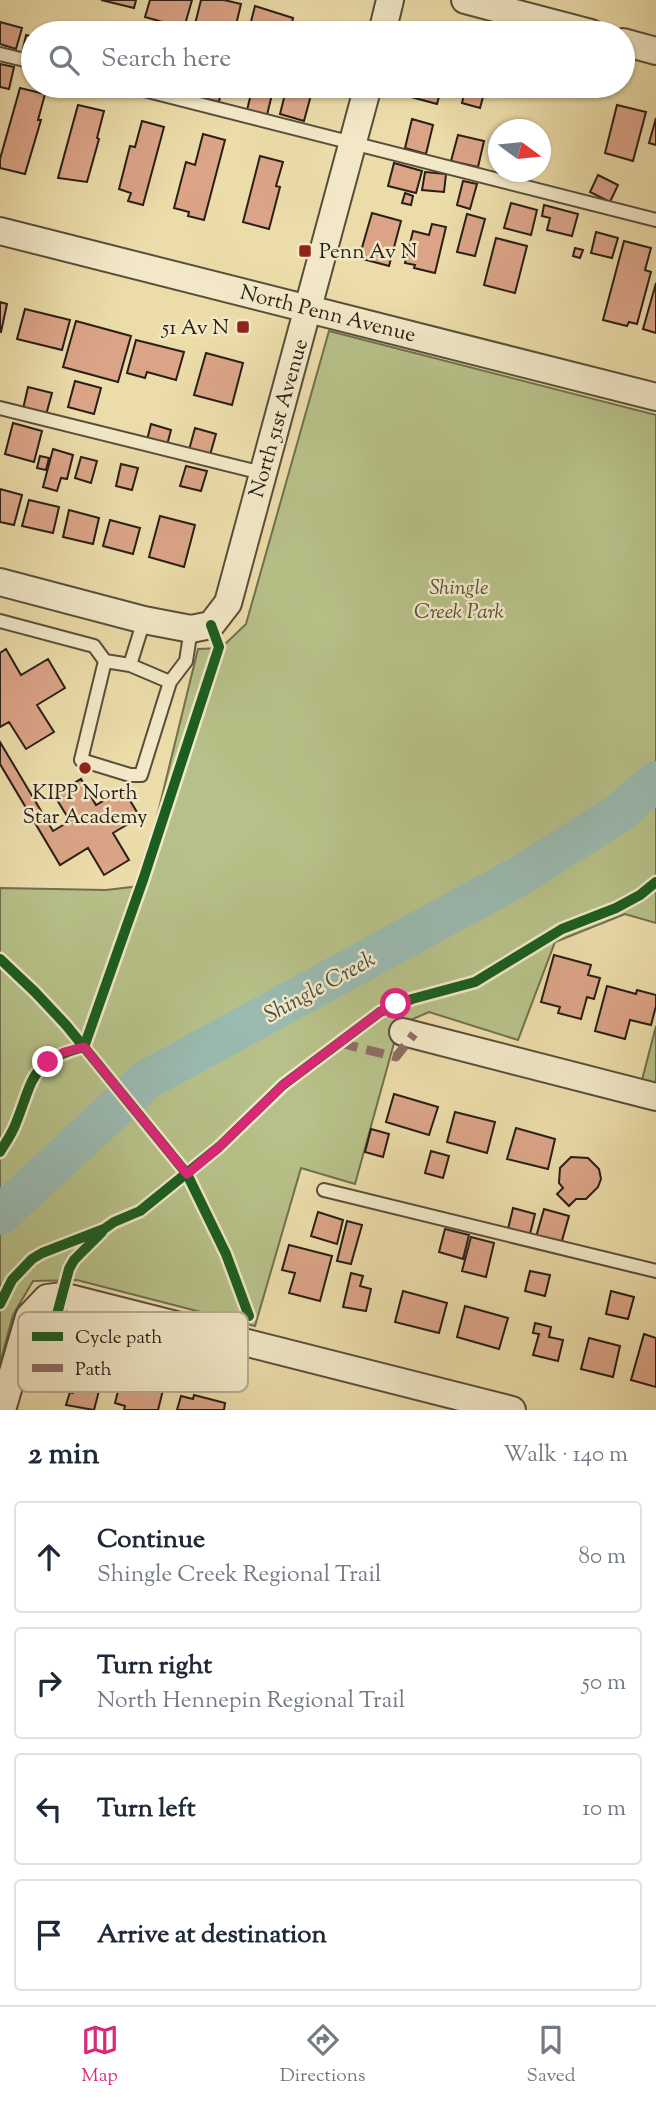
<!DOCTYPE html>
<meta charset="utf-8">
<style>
body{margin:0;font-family:"Sorts Mill Goudy",serif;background:#f6f6f7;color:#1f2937}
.compass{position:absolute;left:488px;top:119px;width:63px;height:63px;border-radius:50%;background:#fff;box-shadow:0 2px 5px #0004;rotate:105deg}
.stop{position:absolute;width:21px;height:21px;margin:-16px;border:5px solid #db2777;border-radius:50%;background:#fff}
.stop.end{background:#db2777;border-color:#fff;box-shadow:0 2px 7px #0008}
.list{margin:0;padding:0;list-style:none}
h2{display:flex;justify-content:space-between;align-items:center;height:91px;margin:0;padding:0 28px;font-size:30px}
h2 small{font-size:23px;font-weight:400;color:#747a83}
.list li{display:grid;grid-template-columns:46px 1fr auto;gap:21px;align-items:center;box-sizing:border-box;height:112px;margin:0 14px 14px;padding:0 14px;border:2px solid #e0e1e3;border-radius:7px}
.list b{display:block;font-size:26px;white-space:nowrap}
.list p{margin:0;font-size:23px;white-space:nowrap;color:#747a83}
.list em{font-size:23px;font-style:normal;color:#747a83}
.icon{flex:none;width:38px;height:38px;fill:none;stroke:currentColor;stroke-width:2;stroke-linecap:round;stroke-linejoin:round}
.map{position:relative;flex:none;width:656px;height:1410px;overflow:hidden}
.search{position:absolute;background:#fff;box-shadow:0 2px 5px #0004;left:21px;right:21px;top:21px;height:77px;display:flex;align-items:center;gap:18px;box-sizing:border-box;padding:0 24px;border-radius:38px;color:#747a83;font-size:26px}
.sheet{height:595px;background:#fff}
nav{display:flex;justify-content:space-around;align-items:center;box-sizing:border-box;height:98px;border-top:2px solid #e0e1e3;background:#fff;font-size:19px;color:#747a83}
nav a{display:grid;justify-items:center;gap:4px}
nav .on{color:#db2777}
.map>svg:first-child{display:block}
.green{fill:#b7c088;stroke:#70704f;stroke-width:2}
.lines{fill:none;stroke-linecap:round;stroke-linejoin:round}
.river{stroke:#9abab0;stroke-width:40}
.building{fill:#dba487;stroke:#281f16;stroke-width:2}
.lane-casing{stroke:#594e3b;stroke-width:16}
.street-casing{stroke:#594e3b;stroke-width:30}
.lane{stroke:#f2e8c7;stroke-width:12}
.street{stroke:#f2e8c7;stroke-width:26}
.quiet{stroke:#8d6e63;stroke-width:9;stroke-dasharray:18 9;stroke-linecap:butt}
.cycleway-casing{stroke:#f2e8c7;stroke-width:15}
.cycleway{stroke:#1b5e20;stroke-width:10}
.route{stroke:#db2777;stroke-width:9}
.poi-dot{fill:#8f2418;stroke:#f2e8c7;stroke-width:2.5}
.labels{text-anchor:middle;stroke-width:5;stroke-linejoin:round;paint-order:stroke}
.poi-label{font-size:21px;fill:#281f16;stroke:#f2e8c7;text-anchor:start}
.street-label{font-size:21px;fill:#281f16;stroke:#f2e8c7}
.park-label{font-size:21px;font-style:italic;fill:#534f38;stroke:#f2e8c7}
.water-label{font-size:23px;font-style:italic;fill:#4a4e44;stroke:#f2e8c7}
.key{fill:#f2e8c7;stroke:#b5ac92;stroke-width:2}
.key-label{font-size:19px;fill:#281f16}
</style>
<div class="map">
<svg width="656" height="1410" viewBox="0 0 656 1410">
<rect width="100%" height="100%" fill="#ebdca9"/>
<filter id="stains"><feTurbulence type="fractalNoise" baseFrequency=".00286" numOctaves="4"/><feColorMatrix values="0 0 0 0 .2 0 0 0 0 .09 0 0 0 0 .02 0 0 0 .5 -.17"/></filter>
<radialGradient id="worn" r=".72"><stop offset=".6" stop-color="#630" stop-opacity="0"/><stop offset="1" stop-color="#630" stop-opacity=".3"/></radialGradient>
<!-- green -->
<path class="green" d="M329 331 656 415V923L625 914 555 942 518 1040 429 1012 399 1025 355 1184 301 1168 255 1326 77 1280 33 1281 13 1315 0 1363V888L106 890 140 886 198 649 221 648 246 624Z
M656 1026V1083L642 1080Z"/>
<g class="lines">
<!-- river -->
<path class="river" d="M0 1215 146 1080 523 874 620 812 656 781"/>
</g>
<!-- building -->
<path class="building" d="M101 0H136L134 8Z
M150 0H192L184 28 145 17Z
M201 0H224L241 4 234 33 195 24Z
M255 6 293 18 290 33H248Z
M0 22 22 28 16 49 0 44Z
M304 23 334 31 333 33H302Z
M26 35 33 37V56L22 53Z
M0 64 14 67 9 89 0 87Z
M202 86 222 87 219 102 199 98Z
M253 86H274L267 115 247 110Z
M287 86H303L301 92 311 95 304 121 280 114Z
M414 86H442L437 104 411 97Z
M466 86H486L480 108 462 103Z
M20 88 45 94 38 120H41L25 174 0 168V159Z
M78 105 104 111 97 138 99 139 87 182 58 178Z
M617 105 646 112 633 161 605 153Z
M656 118V145L649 143Z
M412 119 433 125 426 154 405 148Z
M142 121 164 127 143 205 128 201 131 193 119 189 130 146 135 147Z
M203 134 225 140 204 220 188 216 189 212 174 208 186 162 195 165Z
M458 135 484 141 478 167 451 161Z
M260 156 283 162 276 186 280 187 269 229 243 222Z
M394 163 422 171 416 193 388 186Z
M425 172 446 174 444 192 422 190Z
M598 175 618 185 610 202 590 192Z
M463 181 477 184 470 209 457 205Z
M405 193 413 196 411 205 402 203Z
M511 203 537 210 531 235 504 228Z
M544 205 578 214 572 236 547 230 550 218 542 216Z
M372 213 401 221 389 266 359 258Z
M467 214 485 219 475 256 457 252Z
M432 224 446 227 435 273 414 268 415 265 405 263 413 231 429 235Z
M596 232 618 238 612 258 591 253Z
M496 238 527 246 515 293 484 285Z
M624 241 651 248 645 270 651 272 637 324 629 322 627 326 603 320Z
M575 248 583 250 580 258 573 256Z
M656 283V333L643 329Z
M0 302 7 304 1 332H0Z
M25 309 70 320 62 350 17 339Z
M76 321 131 336 118 382 63 367Z
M136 340 184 352 176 380 147 372 145 378 127 373Z
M206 353 243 363 232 405 194 395Z
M75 381 101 388 94 414 68 407Z
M28 387 52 393 46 415 23 409Z
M13 423 42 431 34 462 5 454Z
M151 424 171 430 167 445 147 440Z
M195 428 216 434 210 455 189 450Z
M53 449 73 455 67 479 61 478 57 491 43 487Z
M40 456 49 458 46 470 37 468Z
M81 457 97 461 91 483 75 478Z
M121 464 138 468 132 490 116 486Z
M186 466 207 471 201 491 180 486Z
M0 489 22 495 14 525 0 522Z
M29 500 59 507 53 533 22 526Z
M69 510 99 518 93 544 63 537Z
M160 516 195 525 184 567 149 557Z
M110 520 140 528 133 554 103 546Z
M6 649 21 675 48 659 65 688 37 705 54 732 26 749 9 722 0 727V653Z
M0 742 53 831 70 821 54 795 81 779 96 805 123 789 140 817 113 833 129 860 104 875 88 848 60 865 0 764Z
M554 955 591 965 588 975 600 978 594 999 587 997 581 1019 558 1013 560 1007 541 1002Z
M607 986 636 994 637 990 656 995V1006L651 1025 630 1020 625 1039 595 1031Z
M394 1094 438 1107 429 1135 386 1122Z
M455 1112 495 1122 487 1153 447 1142Z
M516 1128 555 1139 548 1169 507 1159Z
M371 1129 389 1134 383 1157 365 1152Z
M431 1151 449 1156 443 1178 425 1173Z
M571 1157 588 1158 599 1169 601 1179 598 1187 586 1199H576L569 1206 557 1194 563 1188 559 1183 560 1168Z
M513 1208 535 1214 530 1234 508 1229Z
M544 1209 569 1216 561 1244 536 1237Z
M318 1212 343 1220 337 1244 311 1236Z
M347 1221 362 1225 351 1264 337 1261Z
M445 1229 469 1235 463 1259 439 1252Z
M471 1237 494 1243 486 1277 462 1271Z
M289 1245 332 1256 320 1301 289 1293 295 1273 282 1270Z
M530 1271 550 1275 545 1296 525 1291Z
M351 1273 363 1276 360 1286 371 1289 366 1311 343 1307Z
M403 1291 447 1303 439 1333 395 1322Z
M611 1291 634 1297 628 1319 606 1314Z
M465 1306 508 1318 499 1349 457 1337Z
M535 1323 551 1327 549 1337 563 1340 558 1361 533 1355 539 1334 533 1333Z
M644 1334 656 1338V1387L631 1380Z
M589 1338 620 1346 613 1377 581 1369Z
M85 1354 107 1360 94 1410 66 1405 70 1392 73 1393Z
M122 1375 164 1386 158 1410H124L125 1406 115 1403Z
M194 1395 225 1403 224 1410H177L181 1396 193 1399Z"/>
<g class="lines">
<defs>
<path id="lane" d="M0 54 33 62
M128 86 656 220
M0 408 262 473
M0 621 94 646 105 661 81 760 130 775H141L170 682 186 661 191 629
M105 661 130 665 144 620
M130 665 170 682
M324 1190 656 1271"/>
<path id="street" d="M465 0 591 33
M382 33 390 0
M623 42 656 51
M0 231 656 397
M0 582 144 620 191 629 211 625 228 603 368 86
M403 1032 656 1097
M2 1410 29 1317 47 1298 62 1296 512 1410"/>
</defs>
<!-- lane casing -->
<use href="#lane" class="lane-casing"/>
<!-- street casing -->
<use href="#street" class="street-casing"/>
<!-- lane -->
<use href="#lane" class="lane"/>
<!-- street -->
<use href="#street" class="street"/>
<!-- quiet -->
<path class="quiet" d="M340 1043 396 1057 414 1034"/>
<defs>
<path id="cycleway" d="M0 959 35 992 66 1025 187 1174 226 1254 249 1316
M84 1047 144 877 219 647 211 625
M0 1152C6 1142 12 1134 16 1123 34 1078 30 1061 84 1047
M0 1304 12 1280 32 1259 42 1253 104 1229 114 1222 140 1211 219 1147 283 1085 380 1012 412 999 475 982 562 929 616 908 640 895 656 882
M55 1322 69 1269 74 1260 102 1232"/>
</defs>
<!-- cycleway casing -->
<use href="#cycleway" class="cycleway-casing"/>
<!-- cycleway -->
<use href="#cycleway" class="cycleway"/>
</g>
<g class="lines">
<!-- route -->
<path class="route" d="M48 1062 64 1052 84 1047 187 1174 219 1147 283 1085 380 1012 396 1004"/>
</g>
<!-- markers -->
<g class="poi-dot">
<rect x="298" y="244" width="14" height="14" rx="3.5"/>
<rect x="236" y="320" width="14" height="14" rx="3.5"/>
<circle cx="85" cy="768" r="7"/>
</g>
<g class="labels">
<!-- poi labels -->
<g class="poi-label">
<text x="319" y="258">Penn Av N</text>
<text x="229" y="334" text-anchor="end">51 Av N</text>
<text x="85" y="799" text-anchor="middle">KIPP North<tspan x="85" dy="24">Star Academy</tspan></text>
</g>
<!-- street labels -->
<g class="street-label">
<text transform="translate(328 313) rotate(14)" y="7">North Penn Avenue</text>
<text transform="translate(278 418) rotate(-74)" y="7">North 51st Avenue</text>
</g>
<!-- park labels -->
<g class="park-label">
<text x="459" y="594">Shingle<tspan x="459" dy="24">Creek Park</tspan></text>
</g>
<!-- water labels -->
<g class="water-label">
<text transform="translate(319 986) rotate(-29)" y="8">Shingle Creek</text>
</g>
</g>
<!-- legend -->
<rect x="18" y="1312" width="230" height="80" rx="10" class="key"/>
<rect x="32" y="1332" width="31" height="9" fill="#1b5e20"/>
<rect x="32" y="1364" width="31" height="8" fill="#8d6e63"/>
<g class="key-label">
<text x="75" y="1343">Cycle path</text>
<text x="75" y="1375">Path</text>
</g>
<rect width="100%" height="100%" filter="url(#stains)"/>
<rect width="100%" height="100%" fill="url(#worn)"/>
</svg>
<svg class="compass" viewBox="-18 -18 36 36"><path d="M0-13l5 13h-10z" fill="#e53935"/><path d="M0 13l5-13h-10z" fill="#747a83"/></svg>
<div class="stop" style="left:396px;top:1004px"></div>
<div class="stop end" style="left:48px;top:1062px"></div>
<div class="search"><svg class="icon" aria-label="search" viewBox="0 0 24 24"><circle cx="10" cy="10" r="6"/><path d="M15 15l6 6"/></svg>Search here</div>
</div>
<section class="sheet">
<h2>2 min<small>Walk · 140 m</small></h2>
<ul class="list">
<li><svg class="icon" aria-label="ahead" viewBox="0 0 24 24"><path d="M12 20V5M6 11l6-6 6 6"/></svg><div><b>Continue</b><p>Shingle Creek Regional Trail</p></div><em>80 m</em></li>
<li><svg class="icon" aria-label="right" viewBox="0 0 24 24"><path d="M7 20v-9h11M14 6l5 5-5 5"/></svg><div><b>Turn right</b><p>North Hennepin Regional Trail</p></div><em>50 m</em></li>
<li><svg class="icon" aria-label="left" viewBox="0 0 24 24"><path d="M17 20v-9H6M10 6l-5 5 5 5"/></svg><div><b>Turn left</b></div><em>10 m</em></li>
<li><svg class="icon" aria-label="arrive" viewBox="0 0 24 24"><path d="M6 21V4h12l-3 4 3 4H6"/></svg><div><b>Arrive at destination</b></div></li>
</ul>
</section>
<nav>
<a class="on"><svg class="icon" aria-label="map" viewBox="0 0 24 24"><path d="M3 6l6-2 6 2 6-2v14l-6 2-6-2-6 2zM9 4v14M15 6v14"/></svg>Map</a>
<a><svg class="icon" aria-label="directions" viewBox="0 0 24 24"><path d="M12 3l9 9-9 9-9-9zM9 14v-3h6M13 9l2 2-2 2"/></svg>Directions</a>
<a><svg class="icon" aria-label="saved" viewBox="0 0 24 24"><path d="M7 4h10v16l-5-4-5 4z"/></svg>Saved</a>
</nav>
